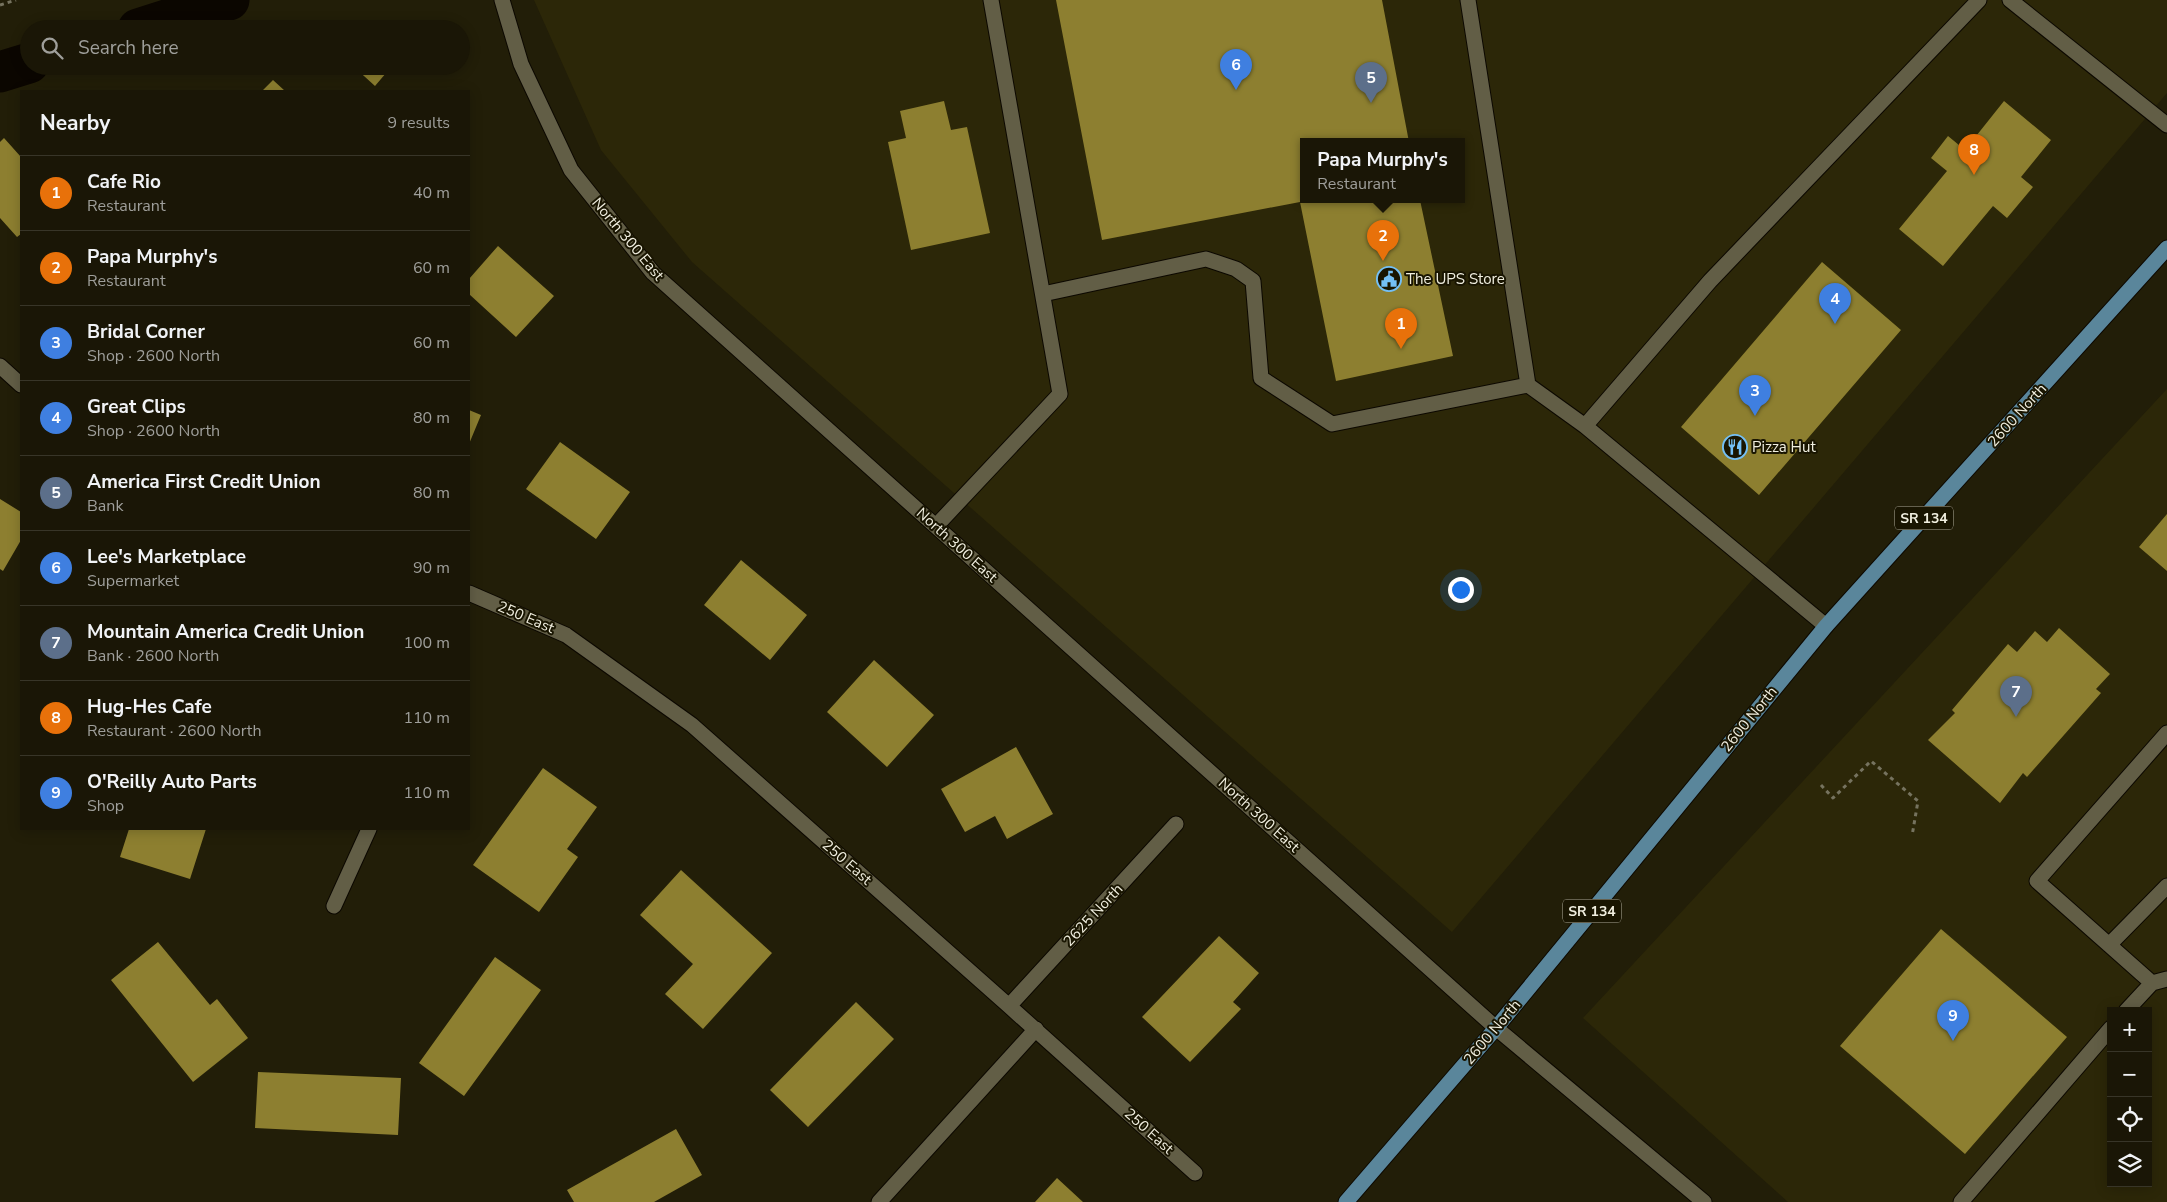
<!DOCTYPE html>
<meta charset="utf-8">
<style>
body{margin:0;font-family:"Nunito Sans",sans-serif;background:#231f10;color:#f1f3f6}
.controls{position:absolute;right:15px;bottom:15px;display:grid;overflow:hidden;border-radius:0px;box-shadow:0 2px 12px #0003}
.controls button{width:45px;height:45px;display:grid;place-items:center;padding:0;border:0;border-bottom:1px solid #383528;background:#1a1606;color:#f1f3f6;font:25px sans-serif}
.you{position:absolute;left:1460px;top:589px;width:18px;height:18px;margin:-12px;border:4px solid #fff;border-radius:50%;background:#1a73e8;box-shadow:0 0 0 8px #1a73e833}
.badge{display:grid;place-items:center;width:32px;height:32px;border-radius:50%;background:#74c0f6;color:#fff;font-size:16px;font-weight:700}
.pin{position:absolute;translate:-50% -41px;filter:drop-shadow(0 1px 2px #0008)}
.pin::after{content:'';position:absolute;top:26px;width:18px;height:15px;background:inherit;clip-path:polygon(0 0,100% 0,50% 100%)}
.popup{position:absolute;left:1300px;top:138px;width:165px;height:65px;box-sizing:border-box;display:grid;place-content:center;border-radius:0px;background:#1a1606;filter:drop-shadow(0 1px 4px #0005);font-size:16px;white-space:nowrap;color:#9f9f9b}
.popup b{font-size:19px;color:#f1f3f6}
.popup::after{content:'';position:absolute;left:50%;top:100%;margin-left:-10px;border:10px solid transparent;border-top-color:#1a1606}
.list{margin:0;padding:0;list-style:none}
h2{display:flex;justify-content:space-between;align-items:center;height:65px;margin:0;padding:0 20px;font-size:21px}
h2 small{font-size:16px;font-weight:400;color:#9f9f9b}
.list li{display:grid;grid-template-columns:32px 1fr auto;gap:15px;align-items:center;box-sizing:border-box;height:75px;padding:0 20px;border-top:1px solid #383528}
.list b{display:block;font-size:19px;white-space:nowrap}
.list p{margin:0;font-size:16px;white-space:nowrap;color:#9f9f9b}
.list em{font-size:16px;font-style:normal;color:#9f9f9b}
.icon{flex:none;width:28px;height:28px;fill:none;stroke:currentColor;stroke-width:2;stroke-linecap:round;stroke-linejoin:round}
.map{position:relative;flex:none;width:2167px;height:1202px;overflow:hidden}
.search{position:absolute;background:#1a1606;box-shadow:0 2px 12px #0003;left:20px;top:20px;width:450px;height:55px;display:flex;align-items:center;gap:12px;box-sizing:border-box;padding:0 18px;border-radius:28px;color:#9f9f9b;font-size:19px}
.panel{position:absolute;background:#1a1606;box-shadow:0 2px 12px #0003;left:20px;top:90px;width:450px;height:740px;border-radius:0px}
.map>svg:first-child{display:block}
.built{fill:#2c2708;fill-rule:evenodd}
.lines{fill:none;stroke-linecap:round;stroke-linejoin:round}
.canal{stroke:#0b0600;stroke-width:41}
.building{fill:#8d7f30}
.minor-casing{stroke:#0c0800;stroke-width:17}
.major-casing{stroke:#0c0800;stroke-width:17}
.path{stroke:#76735f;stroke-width:3;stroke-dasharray:4 4;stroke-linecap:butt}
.minor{stroke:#625e46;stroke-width:15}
.major{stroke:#5a869b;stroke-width:15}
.labels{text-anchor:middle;stroke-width:4;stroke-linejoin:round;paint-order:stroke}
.shield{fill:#191501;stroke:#b0ad9c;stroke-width:1}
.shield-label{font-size:14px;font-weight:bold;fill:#f0eedf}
.street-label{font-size:15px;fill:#f0eedf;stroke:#191501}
.poi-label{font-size:15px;fill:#f0eedf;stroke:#191501;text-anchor:start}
</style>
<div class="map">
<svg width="2167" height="1202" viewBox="0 0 2167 1202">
<rect width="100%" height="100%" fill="#221e08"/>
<!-- built -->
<path class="built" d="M534 0H2167V93L1452 932 692 262 601 150ZM1304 142H1462V200H1304Z
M2167 389V1202H1788L1583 1018ZM2111 1011H2148V1183H2111Z"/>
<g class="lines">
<!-- canal -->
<path class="canal" d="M138 29 229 0
M0 72 29 63"/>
</g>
<!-- building -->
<path class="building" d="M1056 0H1382L1409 142H1304V200H1420L1453 356 1336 381 1300 202 1102 240Z
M357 21 366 29H350Z
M353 66H392L375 86Z
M273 80 285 91H262Z
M944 101 951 130 967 127 990 233 911 250 888 142 906 138 900 111Z
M2004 101 2051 140 2021 177 2033 187 2007 218 1993 206 1943 266 1899 229 1947 171 1931 158 1948 136 1965 150Z
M4 138 21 157V234L17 237 0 218V142Z
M498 246 554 296 516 337 469 294V279Z
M1822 262 1901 330 1759 495 1681 427Z
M469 410 481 415 469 444Z
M560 442 630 492 596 539 526 489Z
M0 499 21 512V540L3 571 0 569Z
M2167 514V571L2139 547Z
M741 560 807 615 770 660 704 605Z
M2059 628 2110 674 2096 689 2101 693 2027 777 2023 773 2000 803 1928 740 1955 713 1952 710 2008 644 2017 652 2035 631 2047 642Z
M874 660 934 715 887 767 827 712Z
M1016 747 1053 814 1007 839 995 816 965 832 941 789Z
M543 768 597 807 567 849 578 857 539 912 473 865Z
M129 829H206L190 879 120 857Z
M681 870 772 953 703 1029 665 994 693 964 640 915Z
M1941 929 2067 1037 1965 1154 1840 1046Z
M1219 936 1259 973 1233 1002 1241 1009 1190 1062 1142 1017Z
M158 942 210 1005 217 999 248 1038 193 1082 111 980Z
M495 957 541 990 464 1096 419 1063Z
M856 1002 894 1039 808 1127 770 1090Z
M258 1072 401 1078 398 1135 255 1128Z
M676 1129 702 1175 654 1202H574L567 1190Z
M1057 1178 1083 1202H1035Z"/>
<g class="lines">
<defs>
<path id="minor" d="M502 0 521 64 571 170 653 273 1496 1028 1704 1202
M1468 0 1528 385
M2010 0 2167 125
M1043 294 1206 259 1236 269 1253 281 1261 378 1332 424 1528 385 1585 426 1826 626
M0 366 21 385
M1585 426 1710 281 1979 0
M936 526 1060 394 991 0
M469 593 566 635 692 725 1009 1006 1195 1173
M334 906 369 829
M2109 945 2167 886
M2152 983 2167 979
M1009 1006 1176 824
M2126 1011 2152 983 2037 881 2167 733
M879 1202 1036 1029
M1961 1202 2111 1028"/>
<path id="major" d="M1346 1202 1496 1028 1826 626 2167 248"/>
</defs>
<!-- minor casing -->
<use href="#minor" class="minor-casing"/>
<!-- major casing -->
<use href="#major" class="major-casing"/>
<!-- path -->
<path class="path" d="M0 5 16 0
M1821 785 1833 798 1871 761 1918 801 1912 836"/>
<!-- minor -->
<use href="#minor" class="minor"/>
<!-- major -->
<use href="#major" class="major"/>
</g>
<!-- icons -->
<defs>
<symbol id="civic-ring" viewBox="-11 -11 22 22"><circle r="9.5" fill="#191501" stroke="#74c0f6" stroke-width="1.5"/><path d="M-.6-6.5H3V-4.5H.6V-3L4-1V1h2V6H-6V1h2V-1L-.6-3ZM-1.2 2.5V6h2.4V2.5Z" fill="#74c0f6"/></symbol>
<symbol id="restaurant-ring" viewBox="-11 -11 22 22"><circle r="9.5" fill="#191501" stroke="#74c0f6" stroke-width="1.5"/><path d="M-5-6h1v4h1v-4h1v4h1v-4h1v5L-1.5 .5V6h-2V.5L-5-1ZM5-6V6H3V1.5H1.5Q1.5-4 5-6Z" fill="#74c0f6"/></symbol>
</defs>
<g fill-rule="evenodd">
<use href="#civic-ring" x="1375" y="265" width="28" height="28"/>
<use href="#restaurant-ring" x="1721" y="433" width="28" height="28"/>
</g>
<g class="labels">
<!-- shield labels -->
<g class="shield">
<rect x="1895" y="506.5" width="58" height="23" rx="4"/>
<rect x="1563" y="899.5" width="58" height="23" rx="4"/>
</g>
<g class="shield-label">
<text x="1924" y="523">SR 134</text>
<text x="1592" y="916">SR 134</text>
</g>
<!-- street labels -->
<g class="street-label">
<text transform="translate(628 239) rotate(50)" y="5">North 300 East</text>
<text transform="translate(2017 415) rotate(-48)" y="5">2600 North</text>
<text transform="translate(957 545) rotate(42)" y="5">North 300 East</text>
<text transform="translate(526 617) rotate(23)" y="5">250 East</text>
<text transform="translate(1749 719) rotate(-51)" y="5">2600 North</text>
<text transform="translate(1259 815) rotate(42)" y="5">North 300 East</text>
<text transform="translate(847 862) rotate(41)" y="5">250 East</text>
<text transform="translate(1093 915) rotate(-47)" y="5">2625 North</text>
<text transform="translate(1492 1032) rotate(-50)" y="5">2600 North</text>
<text transform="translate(1149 1131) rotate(42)" y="5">250 East</text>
</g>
<!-- poi labels -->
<g class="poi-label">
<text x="1406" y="284">The UPS Store</text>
<text x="1752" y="452">Pizza Hut</text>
</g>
</g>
</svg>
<div class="controls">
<button>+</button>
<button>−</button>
<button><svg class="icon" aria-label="locate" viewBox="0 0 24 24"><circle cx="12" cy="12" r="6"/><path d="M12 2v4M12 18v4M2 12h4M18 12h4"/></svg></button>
<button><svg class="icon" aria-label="layers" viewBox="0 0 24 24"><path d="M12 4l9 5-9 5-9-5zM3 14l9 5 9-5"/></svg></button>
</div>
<div class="you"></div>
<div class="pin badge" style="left:1401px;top:349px;background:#e8710a">1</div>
<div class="pin badge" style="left:1383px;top:261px;background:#e8710a">2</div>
<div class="popup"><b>Papa Murphy's</b>Restaurant</div>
<div class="pin badge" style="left:1755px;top:416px;background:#3f7fe0">3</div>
<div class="pin badge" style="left:1835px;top:324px;background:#3f7fe0">4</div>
<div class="pin badge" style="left:1371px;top:103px;background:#5c6f8a">5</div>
<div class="pin badge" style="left:1236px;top:90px;background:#3f7fe0">6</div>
<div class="pin badge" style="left:2016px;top:717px;background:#5c6f8a">7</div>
<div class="pin badge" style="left:1974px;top:175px;background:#e8710a">8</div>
<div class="pin badge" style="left:1953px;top:1041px;background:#3f7fe0">9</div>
<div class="search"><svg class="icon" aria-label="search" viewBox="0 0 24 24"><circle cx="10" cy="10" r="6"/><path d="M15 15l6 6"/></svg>Search here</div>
<section class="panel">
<h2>Nearby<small>9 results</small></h2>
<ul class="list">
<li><span class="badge" style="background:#e8710a">1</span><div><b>Cafe Rio</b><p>Restaurant</p></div><em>40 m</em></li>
<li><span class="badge" style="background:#e8710a">2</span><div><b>Papa Murphy's</b><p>Restaurant</p></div><em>60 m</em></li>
<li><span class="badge" style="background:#3f7fe0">3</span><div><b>Bridal Corner</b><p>Shop · 2600 North</p></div><em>60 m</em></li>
<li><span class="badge" style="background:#3f7fe0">4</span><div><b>Great Clips</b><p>Shop · 2600 North</p></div><em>80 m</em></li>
<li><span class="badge" style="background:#5c6f8a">5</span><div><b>America First Credit Union</b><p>Bank</p></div><em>80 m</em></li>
<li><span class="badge" style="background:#3f7fe0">6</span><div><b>Lee's Marketplace</b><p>Supermarket</p></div><em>90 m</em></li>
<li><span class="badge" style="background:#5c6f8a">7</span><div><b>Mountain America Credit Union</b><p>Bank · 2600 North</p></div><em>100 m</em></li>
<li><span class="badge" style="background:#e8710a">8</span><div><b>Hug-Hes Cafe</b><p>Restaurant · 2600 North</p></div><em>110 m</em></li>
<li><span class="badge" style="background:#3f7fe0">9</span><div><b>O'Reilly Auto Parts</b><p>Shop</p></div><em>110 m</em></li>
</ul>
</section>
</div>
